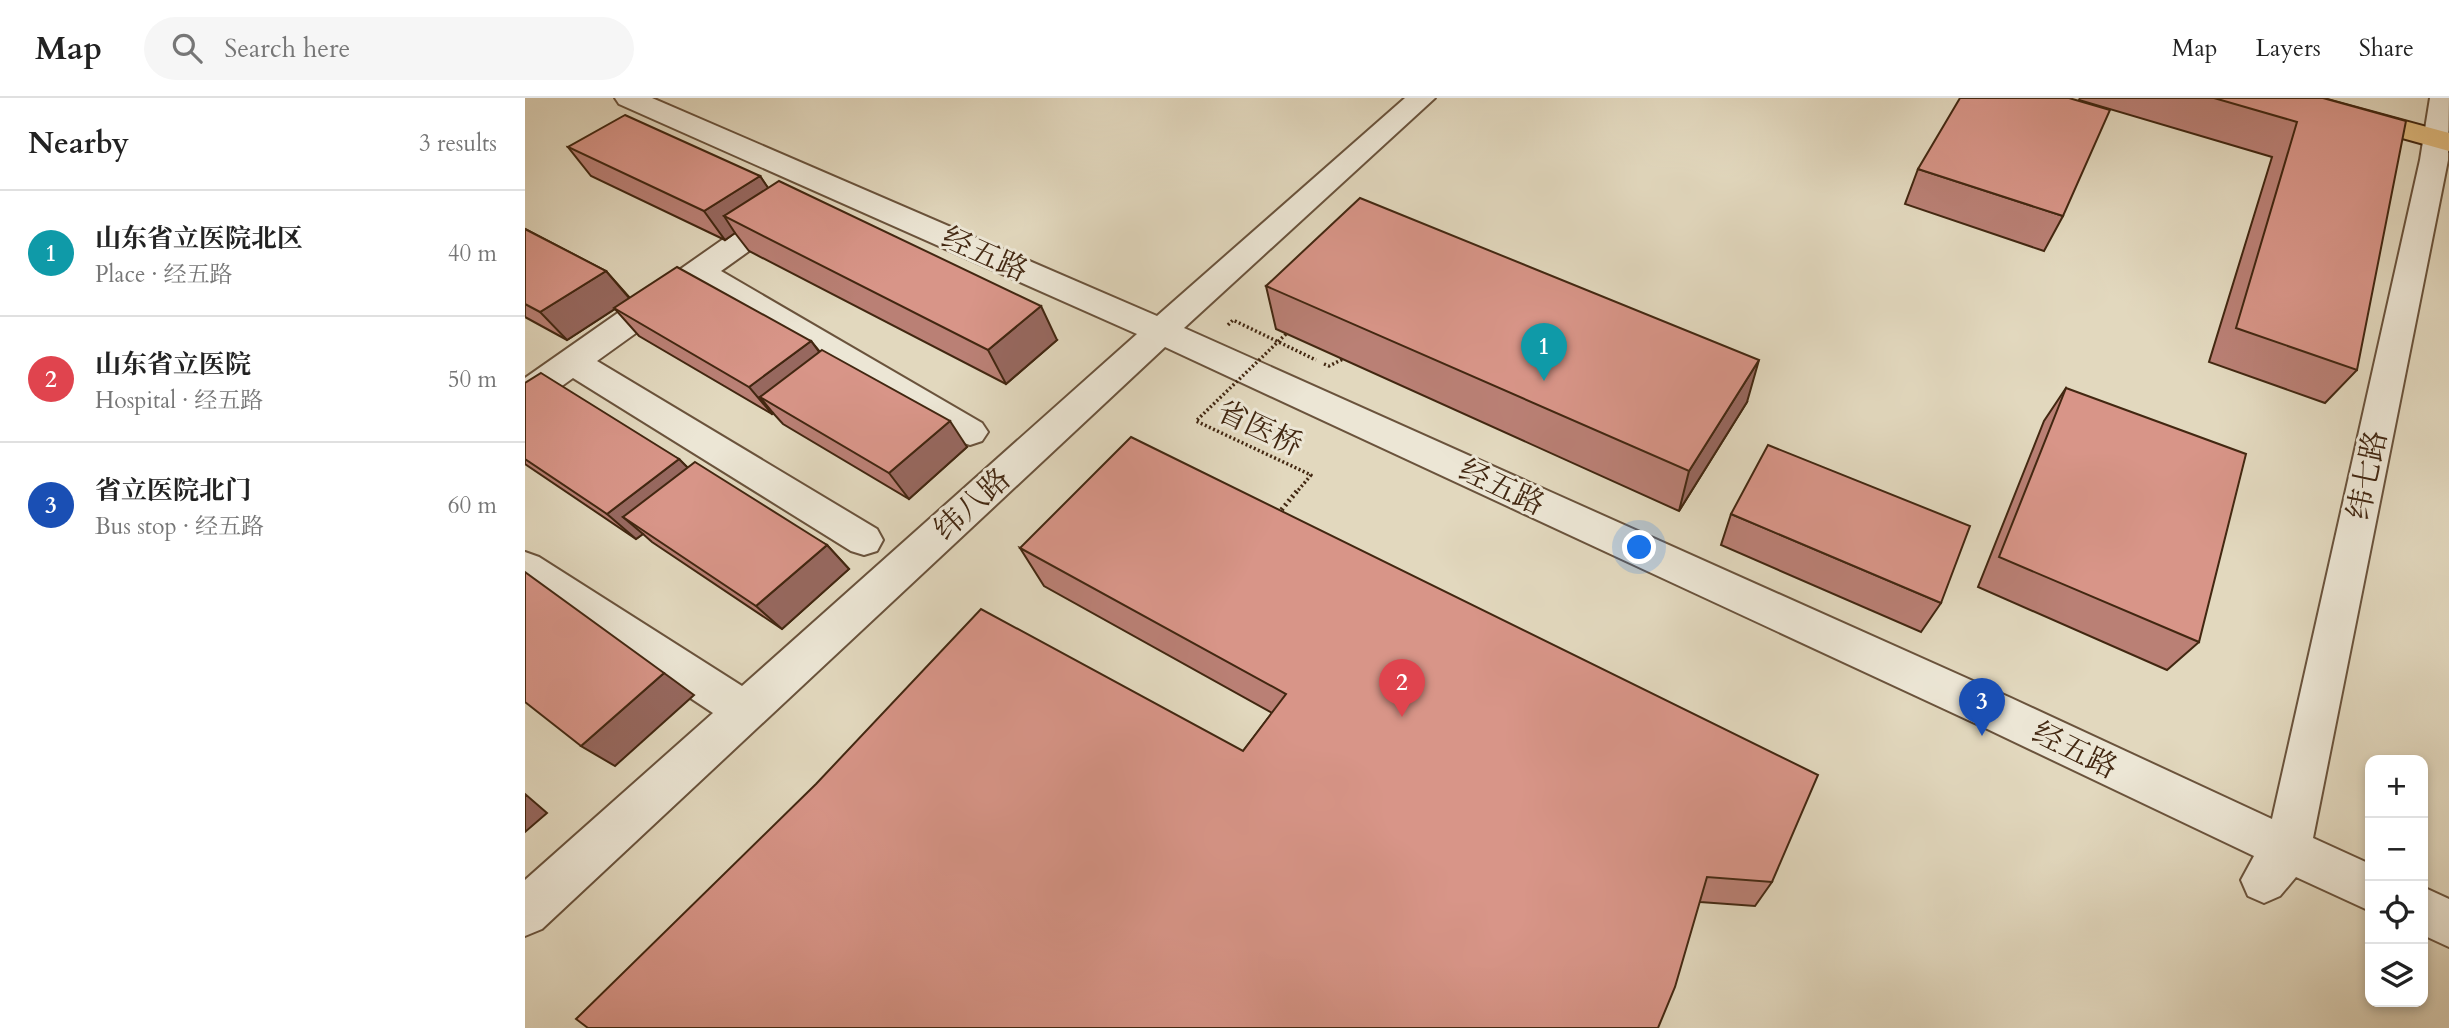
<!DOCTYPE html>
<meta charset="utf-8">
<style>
body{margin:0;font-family:Cardo,"Noto Serif SC",serif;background:#f6f6f6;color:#222}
.controls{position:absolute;right:21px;bottom:21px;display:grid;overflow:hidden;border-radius:14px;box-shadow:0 4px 10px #0003}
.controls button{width:63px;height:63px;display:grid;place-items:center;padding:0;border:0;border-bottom:2px solid #e0e0e0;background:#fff;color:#222;font:35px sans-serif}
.you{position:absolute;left:1115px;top:450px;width:24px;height:24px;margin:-18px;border:5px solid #fff;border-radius:50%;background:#1a73e8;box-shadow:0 0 0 10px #1a73e833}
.badge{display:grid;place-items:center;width:46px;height:46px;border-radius:50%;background:#1a73e8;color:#fff;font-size:23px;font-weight:700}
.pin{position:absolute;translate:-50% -58px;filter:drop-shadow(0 2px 4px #0008)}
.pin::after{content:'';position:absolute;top:37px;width:24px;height:21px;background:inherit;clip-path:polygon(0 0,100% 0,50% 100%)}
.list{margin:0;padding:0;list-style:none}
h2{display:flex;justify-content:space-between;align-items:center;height:91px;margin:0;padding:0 28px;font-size:30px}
h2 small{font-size:23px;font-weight:400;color:#767676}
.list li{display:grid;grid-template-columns:46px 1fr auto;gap:21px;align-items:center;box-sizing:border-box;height:126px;padding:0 28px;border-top:2px solid #e0e0e0}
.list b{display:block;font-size:26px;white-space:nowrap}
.list p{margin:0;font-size:23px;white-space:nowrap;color:#767676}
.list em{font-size:23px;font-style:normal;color:#767676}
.icon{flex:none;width:38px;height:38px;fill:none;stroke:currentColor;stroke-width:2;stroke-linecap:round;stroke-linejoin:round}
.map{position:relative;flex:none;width:1924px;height:930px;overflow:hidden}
header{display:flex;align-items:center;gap:42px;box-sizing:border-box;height:98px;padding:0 35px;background:#fff;border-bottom:2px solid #e0e0e0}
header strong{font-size:33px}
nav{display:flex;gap:38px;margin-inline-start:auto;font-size:24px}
.search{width:490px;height:63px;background:#f6f6f6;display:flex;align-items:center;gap:18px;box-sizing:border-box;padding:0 24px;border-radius:38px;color:#767676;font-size:26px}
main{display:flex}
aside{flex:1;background:#fff}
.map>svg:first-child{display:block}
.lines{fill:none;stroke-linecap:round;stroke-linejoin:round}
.minor-casing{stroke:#6a533c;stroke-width:4}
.major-casing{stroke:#422711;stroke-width:4}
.path{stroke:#422711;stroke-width:3.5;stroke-dasharray:2 2.5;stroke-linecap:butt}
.minor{fill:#ece6d5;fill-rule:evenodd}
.major{fill:#e1bc7f;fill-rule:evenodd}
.path-bridge-far1{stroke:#422711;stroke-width:3.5;stroke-dasharray:2 2.5;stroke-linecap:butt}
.path-bridge{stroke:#422711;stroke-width:5;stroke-dasharray:2 3.5;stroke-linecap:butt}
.wall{fill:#ba8075;stroke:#422711;stroke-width:2}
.shaded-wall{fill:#97685f;stroke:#422711;stroke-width:2}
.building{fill:#d89588;stroke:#422711;stroke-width:2}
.labels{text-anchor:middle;stroke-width:6;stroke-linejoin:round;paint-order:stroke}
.street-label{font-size:30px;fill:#422711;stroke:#ece6d5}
</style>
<header>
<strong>Map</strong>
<div class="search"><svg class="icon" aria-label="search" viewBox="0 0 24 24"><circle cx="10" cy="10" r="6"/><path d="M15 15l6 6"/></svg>Search here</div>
<nav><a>Map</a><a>Layers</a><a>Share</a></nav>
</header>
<main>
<aside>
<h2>Nearby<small>3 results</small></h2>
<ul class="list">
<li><span class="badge" style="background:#0f9aa8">1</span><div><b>山东省立医院北区</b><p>Place · 经五路</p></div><em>40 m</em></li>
<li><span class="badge" style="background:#e0444e">2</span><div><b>山东省立医院</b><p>Hospital · 经五路</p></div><em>50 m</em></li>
<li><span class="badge" style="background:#1a4fb4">3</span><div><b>省立医院北门</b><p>Bus stop · 经五路</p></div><em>60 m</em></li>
</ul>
</aside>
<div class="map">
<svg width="1924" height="930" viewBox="0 0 1924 930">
<rect width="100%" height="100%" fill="#e2d8be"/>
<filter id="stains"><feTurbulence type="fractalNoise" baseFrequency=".00286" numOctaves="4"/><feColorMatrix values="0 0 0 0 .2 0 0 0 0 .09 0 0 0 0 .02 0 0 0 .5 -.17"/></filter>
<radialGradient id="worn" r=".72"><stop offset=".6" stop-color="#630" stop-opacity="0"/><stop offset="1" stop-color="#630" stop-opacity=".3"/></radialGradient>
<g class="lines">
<defs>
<path id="minor" d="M90 0H127L632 218 880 0H910L659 230 1486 600 1747 721 1895 62 1905 0H1924L1923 62 1788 740 1845 766V813L1771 779 1755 798 1739 805 1723 798 1716 782 1729 758 1456 628 640 249 17 831 0 838V782L188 615 0 490V454L14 459 217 588 612 236 94 6Z
M258 104 269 107 273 114 269 121 196 173 457 325 463 334 457 343 445 347 433 343 175 189 72 263 352 431 358 442 352 453 339 457 326 453 48 280 12 306 0 310V280L247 107Z
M1898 789 1924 801V849L1898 837Z"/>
<path id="major" d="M1751 0H1795L1924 35V53L1755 6Z"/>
</defs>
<!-- minor casing -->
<use href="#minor" class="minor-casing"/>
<!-- major casing -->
<use href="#major" class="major-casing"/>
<!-- path -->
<path class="path" d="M703 227 708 222 791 262
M799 266 804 268 822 259"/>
<!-- minor -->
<use href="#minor" class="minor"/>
<!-- major -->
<use href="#major" class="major"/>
<!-- path-bridge-far1 -->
<path class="path-bridge-far1" d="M761 236 671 323 786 377 771 395"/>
<!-- path-bridge -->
<path class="path-bridge" d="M753 416 772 393"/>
</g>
<!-- wall -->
<path class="wall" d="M1555 0H1798L1832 272 1800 305 1684 264 1747 59 1554 2Z
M43 49 235 78 243 90 532 242 481 286 224 153 210 135 200 142 66 78Z
M1393 71 1538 118 1519 153 1380 106Z
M0 131 81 173 105 200 286 243 295 254 442 349 384 401 258 326 248 315 247 316 114 238 90 211 42 242 0 219Z
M741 188 1222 304 1154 413 751 231Z
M0 285 154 361 163 370 302 447 324 471 257 531 127 444 118 436 111 441 0 366Z
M1541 290 1674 544 1642 572 1453 489 1519 323Z
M1206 416 1416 505 1396 534 1196 447Z
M495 450 1247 784 1230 808 1175 804 718 653 747 615 519 488Z"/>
<!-- shaded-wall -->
<path class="shaded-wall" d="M235 78 254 106 199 118 210 135 200 142 179 113Z
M81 173 105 201 42 242 15 214Z
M516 208 532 242 481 286 463 252Z
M286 243 306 270 235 299 248 315 247 316 224 289Z
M1234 262 1222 304 1154 413 1164 373Z
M425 323 442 349 384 401 364 375Z
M154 361 180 387 98 419 118 436 111 441 82 416Z
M302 447 324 471 257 531 231 508Z
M139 575 169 597 90 668 56 648Z
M0 696 22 715 0 734Z"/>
<!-- building -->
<path class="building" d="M1435 0H1544L1585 12 1538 118 1393 71Z
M1689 0H1798L1881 23 1832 272 1711 230 1772 24Z
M100 17 235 78 179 113 43 49Z
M254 83 516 208 463 252 199 118Z
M835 100 1234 262 1164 373 741 188Z
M0 131 81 173 15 214 0 206Z
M152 169 286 243 224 289 89 210Z
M297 252 425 323 364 375 235 299Z
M16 275 154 361 82 416 0 361V285Z
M1541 290 1721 356 1674 544 1474 459Z
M606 339 1293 677 1247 784 1182 779 1150 889 1133 930H63L51 921 291 686 456 511 718 653 761 596 495 450Z
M1243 347 1445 428 1416 505 1206 416Z
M170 364 302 447 231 508 98 419Z
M0 474 139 575 56 648 0 604Z"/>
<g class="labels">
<!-- street labels -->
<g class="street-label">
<text transform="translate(460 156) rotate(24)" y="10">经五路</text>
<text transform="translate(735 330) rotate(25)" y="10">省医桥</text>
<text transform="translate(1842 377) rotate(-78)" y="10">纬七路</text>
<text transform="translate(977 389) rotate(25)" y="10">经五路</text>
<text transform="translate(447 406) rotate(-42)" y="10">纬八路</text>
<text transform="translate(1550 652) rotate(26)" y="10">经五路</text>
</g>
</g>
<rect width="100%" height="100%" filter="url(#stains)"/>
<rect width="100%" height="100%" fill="url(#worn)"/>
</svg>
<div class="controls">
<button>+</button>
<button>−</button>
<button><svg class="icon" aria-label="locate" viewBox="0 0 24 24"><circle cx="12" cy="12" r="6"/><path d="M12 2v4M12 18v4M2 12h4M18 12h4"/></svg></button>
<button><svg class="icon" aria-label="layers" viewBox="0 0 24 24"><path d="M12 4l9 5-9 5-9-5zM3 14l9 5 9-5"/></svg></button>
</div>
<div class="you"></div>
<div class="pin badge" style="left:1019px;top:283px;background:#0f9aa8">1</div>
<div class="pin badge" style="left:877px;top:619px;background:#e0444e">2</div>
<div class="pin badge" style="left:1457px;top:638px;background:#1a4fb4">3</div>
</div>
</main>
